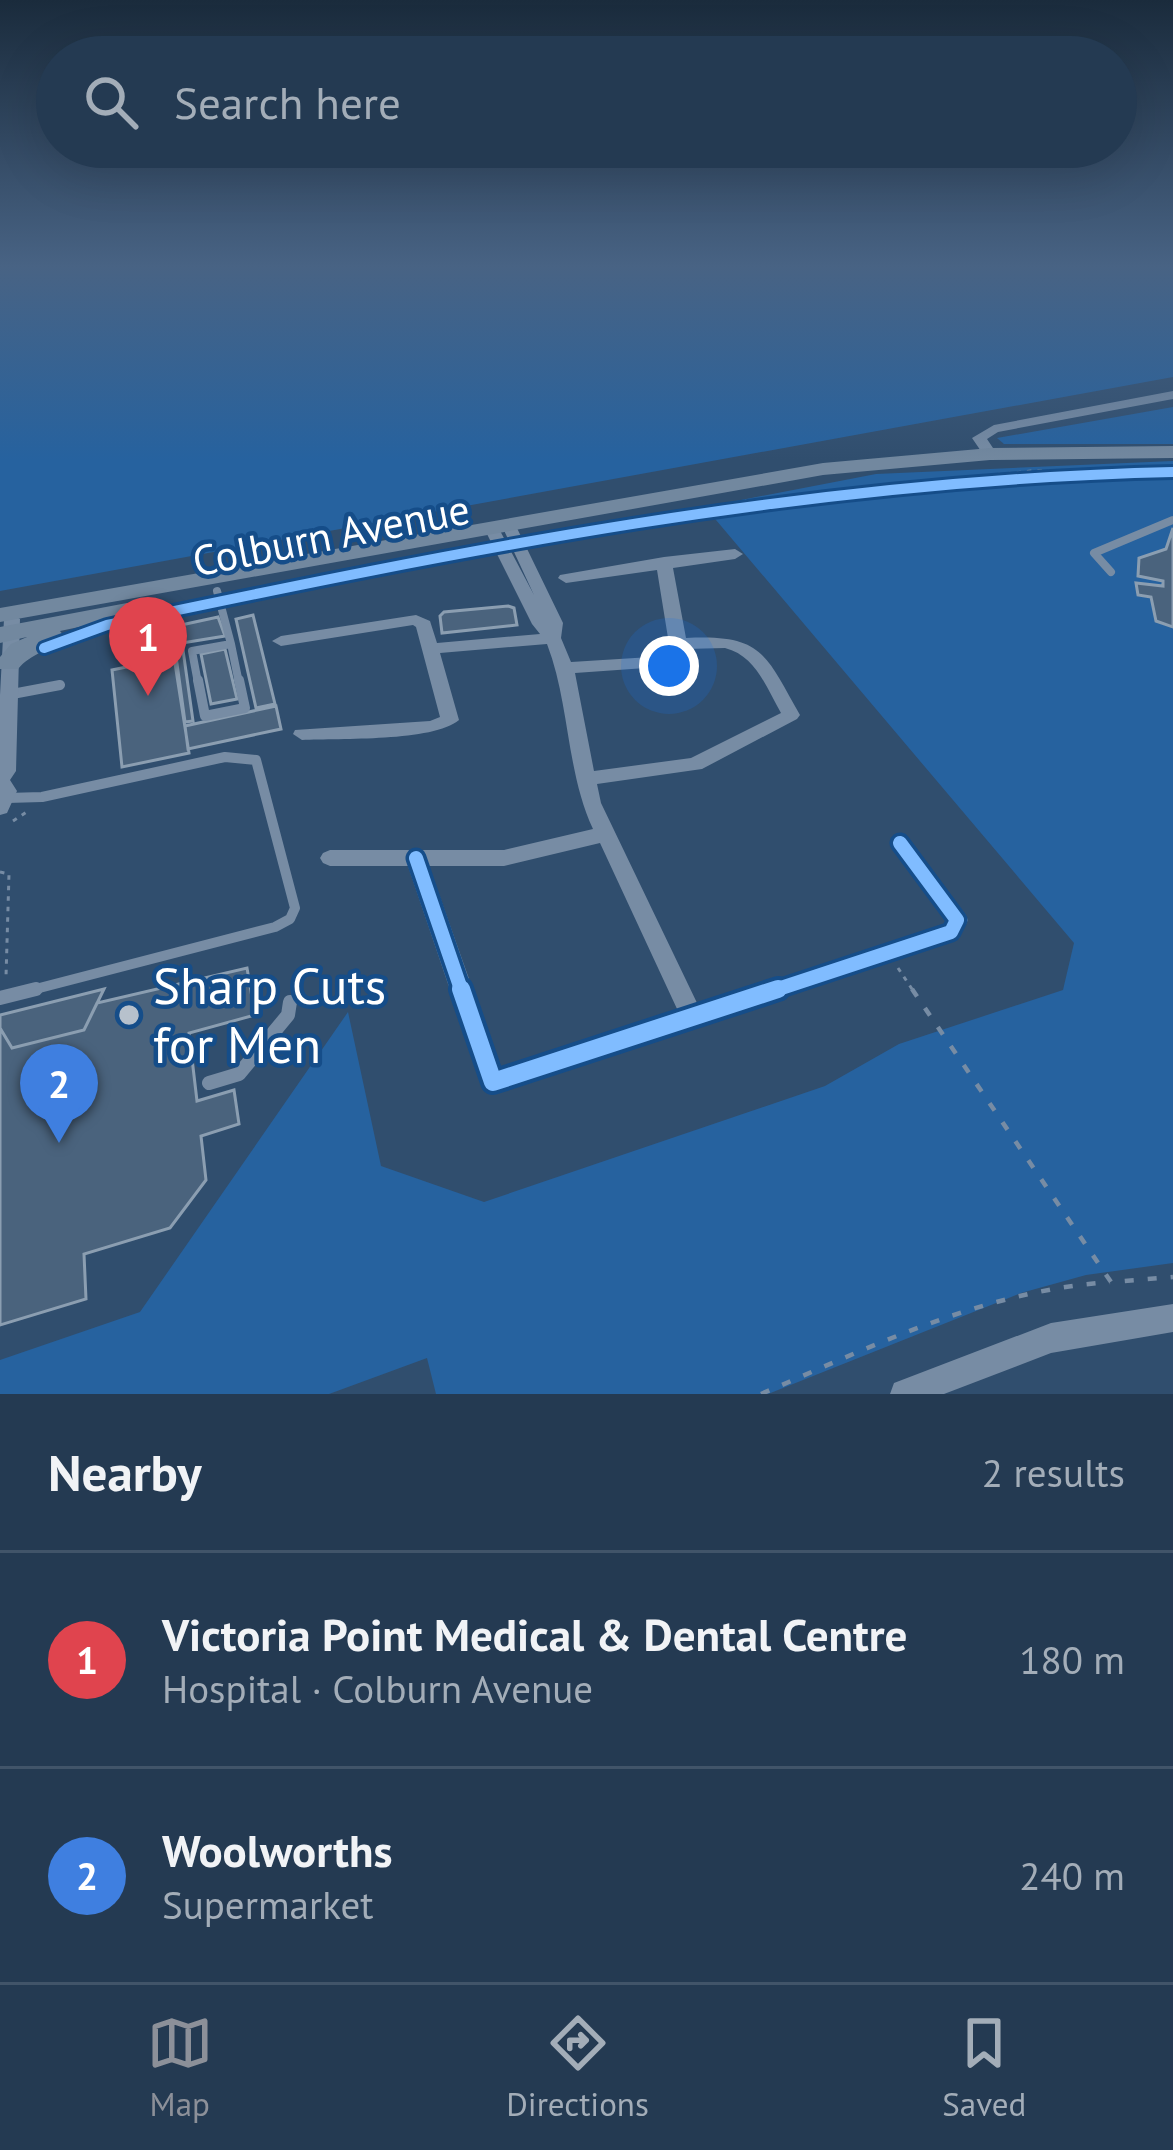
<!DOCTYPE html>
<meta charset="utf-8">
<style>
body{margin:0;font-family:"PT Sans",sans-serif;background:#2c4159;color:#f1f3f6}
.you{position:absolute;left:669px;top:666px;width:42px;height:42px;margin:-30px;border:9px solid #fff;border-radius:50%;background:#1a73e8;box-shadow:0 0 0 18px #1a73e833}
.badge{display:grid;place-items:center;width:78px;height:78px;border-radius:50%;background:#8c9099;color:#fff;font-size:39px;font-weight:700}
.pin{position:absolute;translate:-50% -99px;filter:drop-shadow(0 3px 6px #0008)}
.pin::after{content:'';position:absolute;top:63px;width:42px;height:36px;background:inherit;clip-path:polygon(0 0,100% 0,50% 100%)}
.list{margin:0;padding:0;list-style:none}
h2{display:flex;justify-content:space-between;align-items:center;height:156px;margin:0;padding:0 48px;font-size:51px}
h2 small{font-size:39px;font-weight:400;color:#a3adb8}
.list li{display:grid;grid-template-columns:78px 1fr auto;gap:36px;align-items:center;box-sizing:border-box;height:216px;padding:0 48px;border-top:3px solid #415469}
.list b{display:block;font-size:45px;white-space:nowrap}
.list p{margin:0;font-size:39px;white-space:nowrap;color:#a3adb8}
.list em{font-size:39px;font-style:normal;color:#a3adb8}
.icon{flex:none;width:66px;height:66px;fill:none;stroke:currentColor;stroke-width:2;stroke-linecap:round;stroke-linejoin:round}
.map{position:relative;flex:none;width:1173px;height:1394px;overflow:hidden}
.search{position:absolute;background:#243a52;box-shadow:0 12px 48px #0002;left:36px;right:36px;top:36px;height:132px;display:flex;align-items:center;gap:30px;box-sizing:border-box;padding:0 42px;border-radius:66px;color:#a3adb8;font-size:45px}
.sheet{height:588px;background:#243a52}
nav{display:flex;justify-content:space-around;align-items:center;box-sizing:border-box;height:168px;border-top:3px solid #415469;background:#243a52;font-size:33px;color:#a3adb8}
nav a{display:grid;justify-items:center;gap:6px}
nav .on{color:#8c9099}
.map>svg:first-child{display:block}
.green{fill:#26629f}
.building{fill:#4a637d;stroke:#8b9eb1;stroke-width:3}
.lines{fill:none;stroke-linecap:round;stroke-linejoin:round}
.path-far1{stroke:#778ca4;stroke-width:3;stroke-dasharray:4.5 6;stroke-linecap:butt}
.path{stroke:#778ca4;stroke-width:4.5;stroke-dasharray:9 14;stroke-linecap:butt}
.service-far2{stroke:#778ca4;stroke-width:8}
.service-far1{stroke:#778ca4;stroke-width:10}
.service{stroke:#778ca4;stroke-width:14}
.minor{fill:#778ca4;fill-rule:evenodd}
.secondary{fill:#72889f;fill-rule:evenodd}
.cycleway-far2-casing{stroke:#154d89;stroke-width:16}
.cycleway-far1-casing{stroke:#154d89;stroke-width:21}
.cycleway-casing{stroke:#154d89;stroke-width:26}
.cycleway-far2{stroke:#80bcff;stroke-width:10}
.cycleway-far1{stroke:#80bcff;stroke-width:14}
.cycleway{stroke:#80bcff;stroke-width:18}
.poi-dot{fill:#b7c1cc;stroke:#154d89;stroke-width:4.5}
.labels{text-anchor:middle;stroke-width:9;stroke-linejoin:round;paint-order:stroke}
.street-label{font-size:42px;fill:#fff;stroke:#154d89}
.near-poi-label{font-size:51px;fill:#fff;stroke:#154d89;text-anchor:start}
</style>
<div class="map">
<svg width="1173" height="1394" viewBox="0 0 1173 1394">
<rect width="100%" height="100%" fill="#304e6e"/>
<!-- green -->
<path class="green" d="M0 265H1173V377L0 591Z
M1173 407V444H1004L997 438Z
M1173 461V1263L1086 1275 1021 1293 768 1394H436L427 1358 329 1394H0V1360L140 1312 348 1012 381 1166 484 1202 825 1086 899 1044 1063 990 1074 943 705 507 876 474Z"/>
<!-- building -->
<path class="building" d="M1173 528V627L1156 621 1151 597 1138 595 1136 583 1163 586V581L1138 576 1139 558 1166 549Z
M508 606 514 608 517 625 442 633 440 616 444 612Z
M253 615 275 704 256 708 236 619Z
M218 617 225 636 182 643 193 721 185 722 172 627Z
M225 649 237 699 211 704 201 654Z
M174 657 189 753 122 767 112 670Z
M276 706 281 729 188 749 185 726Z
M247 968 255 1015 189 1033 197 1101 234 1090 239 1124 201 1136 206 1180 170 1228 84 1254 86 1299 0 1325V1028L12 1048 84 1030 97 1003Z
M104 989 84 1030 12 1048 0 1028V1015Z"/>
<g class="lines">
<!-- path-far1 -->
<path class="path-far1" d="M745 501 1032 471 1173 472
M532 540 611 524
M232 599 482 550
M150 617 205 605
M13 821 28 811
M0 872 9 874 6 977
M898 968 914 992"/>
<!-- path -->
<path class="path" d="M912 989 1111 1282 1173 1277
M761 1394C875 1345 984 1291 1110 1282"/>
<!-- service-far2 -->
<path class="service-far2" d="M1111 572 1094 553 1173 520
M217 591 231 644
M231 644 239 683
M198 683 192 651 231 644"/>
<!-- service-far1 -->
<path class="service-far1" d="M198 680 205 716 245 708 239 680
M7 695 60 685
M7 798 42 797 225 757 256 760 295 908 290 919 275 927 24 992"/>
<!-- service -->
<path class="service" d="M0 998 36 989
M209 1083 239 1074 288 1015 290 1002"/>
<!-- minor -->
<path class="minor" d="M1173 391V399L998 432 987 439 997 454 990 458 985 457 972 438 994 425Z
M508 520 515 524 563 623 561 638 571 662 667 656 669 644 657 570 566 583 558 578 560 575 664 557 735 549 743 554 735 559 673 568 686 638C763 634 765 654 800 715L797 719 702 769 597 784 601 803 698 1005 943 926 946 921 890 843 893 838H907L965 914 968 920 959 938 493 1093 484 1090 408 866H330L323 863 320 858 323 853 330 850H504L593 829C566 771 570 704 547 644L440 653 459 720C433 742 340 738 302 740L293 734 295 730 430 721 440 717 416 627 413 625 281 646 272 641 281 636 416 615 430 621 437 643 540 634 532 624 484 528 487 525H497L534 595 501 524ZM725 648C756 656 766 687 781 713L691 758 594 771 575 673 674 666 683 661 685 649ZM600 843 678 1011 501 1069 429 866H504Z
M12 614 20 619 16 771 10 780 17 791 7 813 0 815V695L4 619Z
M1173 1304V1332L1051 1353 944 1394H890L894 1383 1051 1323Z"/>
<!-- secondary -->
<path class="secondary" d="M1173 446V458L990 460 823 475 0 622V608L823 463 990 448Z
M127 603 136 605 139 610 136 615 60 631 64 636C51 651 31 653 18 669H0V657L11 644 27 637 0 643V627Z"/>
<defs>
<path id="cycleway-far2" d="M44 648 107 625C463 550 808 480 1173 472"/>
<path id="cycleway-far1" d="M416 858 462 992
M769 992 951 932 957 920 900 843"/>
<path id="cycleway" d="M461 989 493 1082 778 989"/>
</defs>
<!-- cycleway-far2 casing -->
<use href="#cycleway-far2" class="cycleway-far2-casing"/>
<!-- cycleway-far1 casing -->
<use href="#cycleway-far1" class="cycleway-far1-casing"/>
<!-- cycleway casing -->
<use href="#cycleway" class="cycleway-casing"/>
<!-- cycleway-far2 -->
<use href="#cycleway-far2" class="cycleway-far2"/>
<!-- cycleway-far1 -->
<use href="#cycleway-far1" class="cycleway-far1"/>
<!-- cycleway -->
<use href="#cycleway" class="cycleway"/>
</g>
<!-- sky -->
<linearGradient id="sky" x2="0" y2="1"><stop stop-color="#1a2b3c"/><stop offset="0.58" stop-color="#486384"/><stop offset="1" stop-color="#486384" stop-opacity="0"/></linearGradient>
<rect width="1173" height="460" fill="url(#sky)"/>
<!-- markers -->
<circle class="poi-dot" cx="129" cy="1015" r="12"/>
<g class="labels">
<!-- street labels -->
<g class="street-label">
<text transform="translate(331 535) rotate(-11)" y="15">Colburn Avenue</text>
</g>
<!-- near-poi labels -->
<g class="near-poi-label">
<text x="153" y="1004">Sharp Cuts<tspan x="153" dy="59">for Men</tspan></text>
</g>
</g>
</svg>
<div class="you"></div>
<div class="pin badge" style="left:148px;top:696px;background:#e0444e">1</div>
<div class="pin badge" style="left:59px;top:1143px;background:#3f7fe0">2</div>
<div class="search"><svg class="icon" aria-label="search" viewBox="0 0 24 24"><circle cx="10" cy="10" r="6"/><path d="M15 15l6 6"/></svg>Search here</div>
</div>
<section class="sheet">
<h2>Nearby<small>2 results</small></h2>
<ul class="list">
<li><span class="badge" style="background:#e0444e">1</span><div><b>Victoria Point Medical &amp; Dental Centre</b><p>Hospital · Colburn Avenue</p></div><em>180 m</em></li>
<li><span class="badge" style="background:#3f7fe0">2</span><div><b>Woolworths</b><p>Supermarket</p></div><em>240 m</em></li>
</ul>
</section>
<nav>
<a class="on"><svg class="icon" aria-label="map" viewBox="0 0 24 24"><path d="M3 6l6-2 6 2 6-2v14l-6 2-6-2-6 2zM9 4v14M15 6v14"/></svg>Map</a>
<a><svg class="icon" aria-label="directions" viewBox="0 0 24 24"><path d="M12 3l9 9-9 9-9-9zM9 14v-3h6M13 9l2 2-2 2"/></svg>Directions</a>
<a><svg class="icon" aria-label="saved" viewBox="0 0 24 24"><path d="M7 4h10v16l-5-4-5 4z"/></svg>Saved</a>
</nav>
